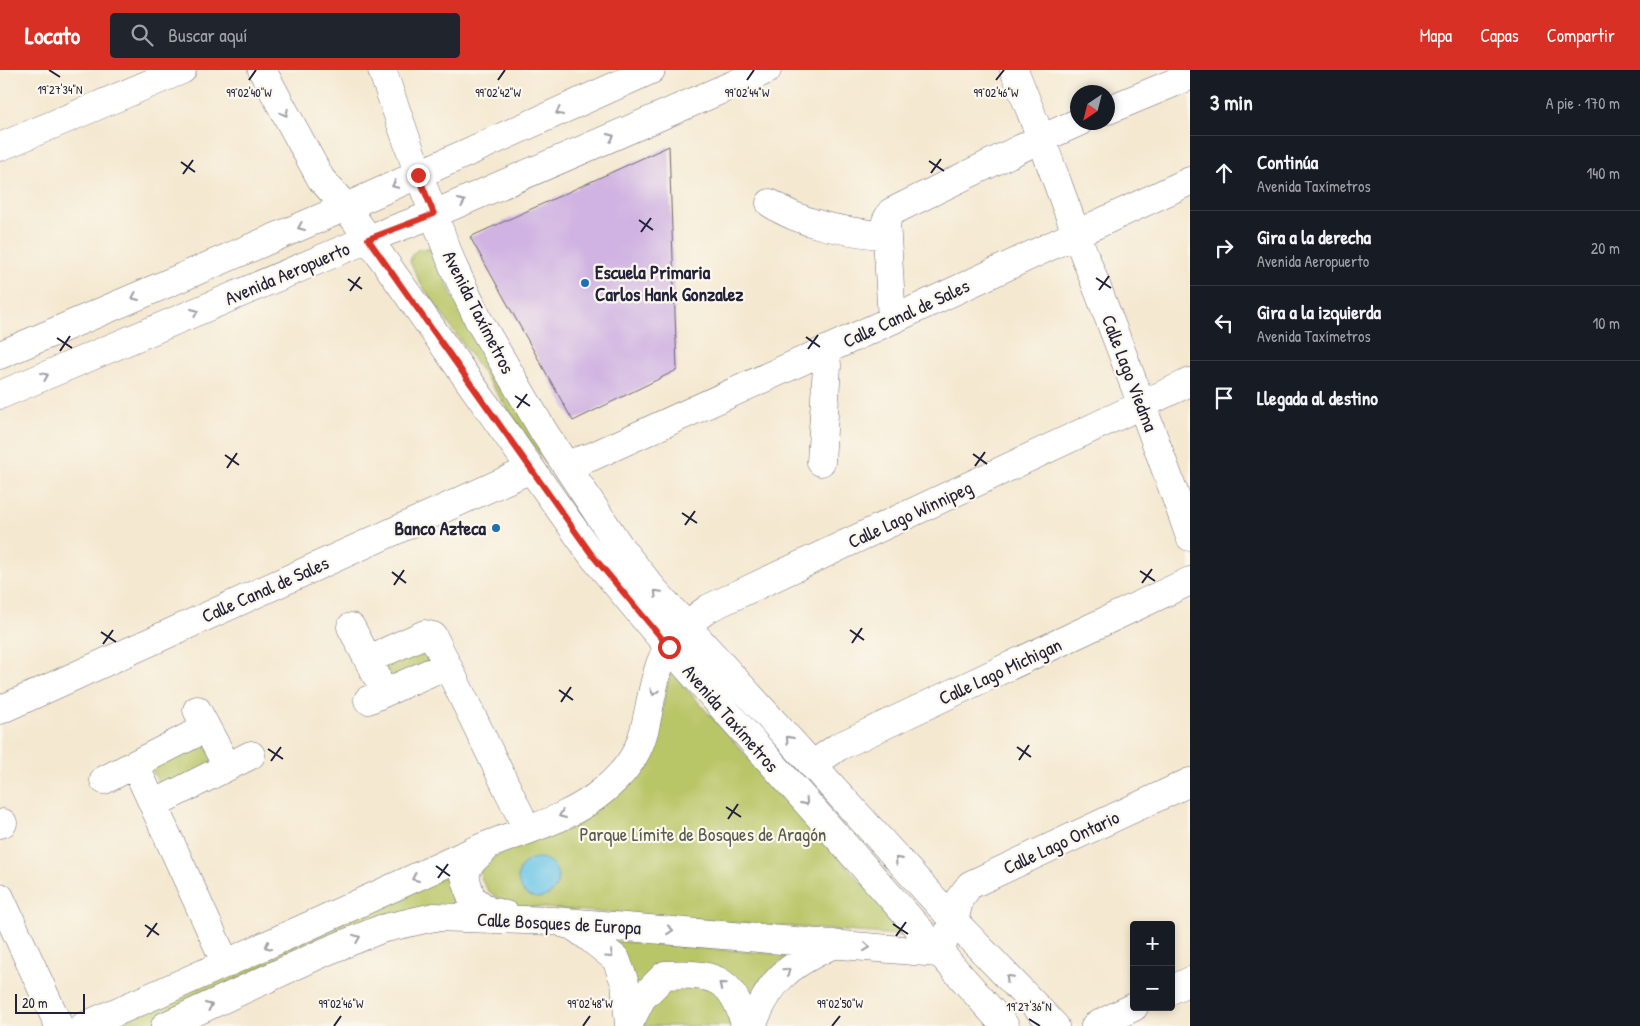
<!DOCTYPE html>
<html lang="es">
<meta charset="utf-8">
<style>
body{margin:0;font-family:"Patrick Hand",sans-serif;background:#20242c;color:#f1f3f6}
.controls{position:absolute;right:15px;bottom:15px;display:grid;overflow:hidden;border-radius:5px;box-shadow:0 2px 8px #0003}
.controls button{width:45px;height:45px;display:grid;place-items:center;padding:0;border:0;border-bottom:1px solid #363941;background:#171b24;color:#f1f3f6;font:25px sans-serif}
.compass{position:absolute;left:1070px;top:15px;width:45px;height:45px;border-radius:50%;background:#171b24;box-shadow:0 2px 8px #0003;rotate:215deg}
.scale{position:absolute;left:15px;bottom:12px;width:70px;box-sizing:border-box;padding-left:5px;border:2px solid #22223b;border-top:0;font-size:14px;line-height:18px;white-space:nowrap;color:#22223b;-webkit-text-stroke:4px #fbf7ec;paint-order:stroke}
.stop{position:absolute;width:15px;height:15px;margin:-11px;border:4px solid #d93025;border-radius:50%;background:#fff}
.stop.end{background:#d93025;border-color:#fff;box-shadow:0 1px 5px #0008}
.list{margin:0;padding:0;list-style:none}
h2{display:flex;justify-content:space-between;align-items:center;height:65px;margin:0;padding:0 20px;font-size:21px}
h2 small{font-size:16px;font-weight:400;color:#9ea1a6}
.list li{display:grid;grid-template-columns:32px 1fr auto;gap:15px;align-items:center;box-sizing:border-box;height:75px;padding:0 20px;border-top:1px solid #363941}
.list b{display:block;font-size:19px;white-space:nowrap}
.list p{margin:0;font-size:16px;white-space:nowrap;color:#9ea1a6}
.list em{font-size:16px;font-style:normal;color:#9ea1a6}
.icon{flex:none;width:28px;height:28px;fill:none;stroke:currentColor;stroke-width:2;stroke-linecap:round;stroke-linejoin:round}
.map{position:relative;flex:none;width:1190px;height:956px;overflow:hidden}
header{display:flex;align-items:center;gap:30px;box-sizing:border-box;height:70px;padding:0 25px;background:#d93025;color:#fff}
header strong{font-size:24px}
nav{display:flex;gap:28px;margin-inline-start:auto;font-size:18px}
.search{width:350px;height:45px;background:#20242c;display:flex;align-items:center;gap:12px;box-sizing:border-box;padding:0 18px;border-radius:5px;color:#9ea1a6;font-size:19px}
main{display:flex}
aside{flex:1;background:#171b24}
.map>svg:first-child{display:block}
.green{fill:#b9c668;stroke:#6e7452}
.water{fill:#69c4e7;stroke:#467391}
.building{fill:#d0b3e2}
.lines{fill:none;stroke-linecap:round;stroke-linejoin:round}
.minor-casing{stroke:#6c676f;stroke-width:29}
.major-casing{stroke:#6c676f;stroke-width:29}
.minor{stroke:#fff;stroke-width:28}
.major{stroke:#fff;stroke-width:28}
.oneway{stroke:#9c9ca7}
.route{stroke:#d93025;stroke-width:6}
.ticks{fill:none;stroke:#22223b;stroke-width:2}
.poi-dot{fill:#1f6fb2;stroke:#fbf7ec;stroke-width:2}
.labels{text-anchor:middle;stroke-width:4.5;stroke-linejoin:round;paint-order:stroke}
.poi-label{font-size:19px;font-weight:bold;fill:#22223b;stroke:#fbf7ec;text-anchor:start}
.street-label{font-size:19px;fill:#22223b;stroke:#fbf7ec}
.park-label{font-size:19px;fill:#575b4b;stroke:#fbf7ec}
.ticks-label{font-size:12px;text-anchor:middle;fill:#22223b;stroke:#fbf7ec;stroke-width:4.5;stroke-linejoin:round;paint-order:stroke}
</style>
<header>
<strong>Locato</strong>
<div class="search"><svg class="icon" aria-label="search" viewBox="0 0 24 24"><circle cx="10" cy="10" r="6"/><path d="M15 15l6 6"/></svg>Buscar aquí</div>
<nav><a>Mapa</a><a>Capas</a><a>Compartir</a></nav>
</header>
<main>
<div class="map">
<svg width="1190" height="956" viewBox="0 0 1190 956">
<rect width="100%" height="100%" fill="#fbf7ec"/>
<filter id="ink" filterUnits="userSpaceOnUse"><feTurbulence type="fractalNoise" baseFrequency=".02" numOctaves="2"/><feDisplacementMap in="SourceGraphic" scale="10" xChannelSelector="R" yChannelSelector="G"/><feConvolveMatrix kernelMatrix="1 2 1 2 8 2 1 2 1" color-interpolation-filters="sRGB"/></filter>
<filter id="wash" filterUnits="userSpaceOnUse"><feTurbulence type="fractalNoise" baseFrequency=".0096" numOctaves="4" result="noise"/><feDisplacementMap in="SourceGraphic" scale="20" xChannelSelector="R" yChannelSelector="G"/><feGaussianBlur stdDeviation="1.12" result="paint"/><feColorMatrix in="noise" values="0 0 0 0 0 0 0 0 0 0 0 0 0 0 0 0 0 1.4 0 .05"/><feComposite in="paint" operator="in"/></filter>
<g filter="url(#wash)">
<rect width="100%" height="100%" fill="#f4e8d0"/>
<!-- green -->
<path class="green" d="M419 179H431L454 229 632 517 421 214 410 192 412 184Z
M430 574 428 595 391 608 384 594Z
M670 601 910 866 519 836C498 828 485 826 480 802L494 787 573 751 631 715 652 689Z
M203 672 213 688 207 702 174 719 159 714 151 697Z
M457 801 451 817 458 832 466 837 321 878 146 956H106Z
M603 870 789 885 760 910 750 936 734 911 633 921Z
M680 914 716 919 736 956H639L660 923Z"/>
<!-- water -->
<path class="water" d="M518 808a20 20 0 1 1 40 0a20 20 0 1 1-40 0Z"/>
<g id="blocks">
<!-- building -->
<path class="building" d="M669 76 677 300 573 351 470 167Z"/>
</g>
</g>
<g filter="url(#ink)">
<use href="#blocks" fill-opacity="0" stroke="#6c676f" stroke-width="1"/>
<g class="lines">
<defs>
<path id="minor" d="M382 0 419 105
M1014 0C1037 55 1056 110 1077 166 1116 266 1154 365 1190 467
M1108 40 1190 6
M0 77 182 0
M770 133C803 156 847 161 886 166
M892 250 886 151 891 142 1032 73 1079 52
M0 285 346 137 321 109 262 0
M0 325 368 169
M821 392 827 296 826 280
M566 394 591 387 892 250 1190 111
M351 557 376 605
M369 589 425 564 433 566 527 759
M368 630 447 595
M0 640 531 399
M197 640 227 696
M135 695 226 894
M812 695 838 677 1190 511
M104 710 206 658
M154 734 251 685
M0 754 3 753
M487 777 469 794 465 806 471 827 487 840 506 845
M0 827 59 956
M565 854 573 856 591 869 616 889 625 913 629 955
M1171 920 1190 911
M629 954 642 928 665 905C711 903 734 906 745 956
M84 956C214 900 342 841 471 782 515 762 567 752 604 720 655 677 641 649 660 594 669 569 689 552 709 538L1190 312
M165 956 327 881 381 859 434 847 554 851 938 883 954 851 960 828 970 815 1190 712
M752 956C771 907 789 896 834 874
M1095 956 1134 937"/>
<path id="major" d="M651 0 346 137 592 485 654 560 1005 956
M419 105 453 196 479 251 544 362 622 480 654 520 954 851 1055 956
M368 169 434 144 767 0"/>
</defs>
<!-- minor casing -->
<use href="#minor" class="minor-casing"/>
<!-- major casing -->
<use href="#major" class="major-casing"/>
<!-- minor -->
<use href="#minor" class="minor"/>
<!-- major -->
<use href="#major" class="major"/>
</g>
<!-- one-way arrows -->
<defs><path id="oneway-chevron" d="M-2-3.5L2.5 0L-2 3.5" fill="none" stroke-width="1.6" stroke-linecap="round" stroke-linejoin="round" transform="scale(1.25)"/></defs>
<g class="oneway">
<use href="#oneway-chevron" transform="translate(559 42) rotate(156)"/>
<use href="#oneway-chevron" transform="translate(285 43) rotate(62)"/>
<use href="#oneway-chevron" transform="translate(611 67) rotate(-23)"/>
<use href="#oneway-chevron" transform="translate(395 115) rotate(156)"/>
<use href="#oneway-chevron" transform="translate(462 132) rotate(-23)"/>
<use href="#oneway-chevron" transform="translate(301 157) rotate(157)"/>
<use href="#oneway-chevron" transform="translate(135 227) rotate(157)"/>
<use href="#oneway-chevron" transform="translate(195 242) rotate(-23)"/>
<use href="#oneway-chevron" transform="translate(45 306) rotate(-23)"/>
<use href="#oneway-chevron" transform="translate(657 523) rotate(-133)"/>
<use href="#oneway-chevron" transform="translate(654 622) rotate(103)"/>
<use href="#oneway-chevron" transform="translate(789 669) rotate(-132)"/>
<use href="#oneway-chevron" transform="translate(805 732) rotate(49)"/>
<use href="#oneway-chevron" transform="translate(562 745) rotate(157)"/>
<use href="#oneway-chevron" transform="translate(898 790) rotate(-132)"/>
<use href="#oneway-chevron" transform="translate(415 808) rotate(155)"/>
<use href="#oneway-chevron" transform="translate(670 860) rotate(5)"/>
<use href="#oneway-chevron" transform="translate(357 868) rotate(-22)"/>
<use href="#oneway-chevron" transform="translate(268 876) rotate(155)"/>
<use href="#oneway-chevron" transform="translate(867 877) rotate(7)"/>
<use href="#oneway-chevron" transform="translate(610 885) rotate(42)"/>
<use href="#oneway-chevron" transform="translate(787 901) rotate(-39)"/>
<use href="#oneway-chevron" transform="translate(1009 908) rotate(-134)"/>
<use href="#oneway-chevron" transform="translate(722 915) rotate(-141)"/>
<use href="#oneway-chevron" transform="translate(209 936) rotate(-24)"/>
</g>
</g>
<g class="lines" filter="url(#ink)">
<!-- route -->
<path class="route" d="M418 105 434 144 368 169 592 485 669 577"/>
</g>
<!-- ticks -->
<path class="ticks" d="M49 0 60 7M249 10 256 0M498 10 505 0M747 10 754 0M996 10 1004 0M929 91 944 101M181 92 195 102M931 103 941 89M183 104 193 90M639 150 653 160M641 162 651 148M1096 208 1111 218M348 209 362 219M1099 220 1109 206M350 221 360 207M806 267 820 277M57 268 72 278M808 279 818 265M60 281 70 266M515 326 530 336M517 338 527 324M973 384 987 394M225 385 239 395M975 396 985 382M227 398 237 383M682 443 697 453M685 455 695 441M1140 501 1155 511M392 502 406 513M1142 513 1152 499M394 515 404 500M850 560 864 570M101 562 116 572M852 573 862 558M103 574 113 560M559 620 573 630M561 632 571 617M1017 677 1031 687M268 679 283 689M1019 690 1029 675M271 691 281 677M726 737 741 747M728 749 738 734M436 796 450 806M438 808 448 794M893 854 908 864M145 855 159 865M896 866 906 852M147 867 157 853M1029 949 1040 956M334 956 341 946M583 956 590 946M832 956 840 946"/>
<!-- markers -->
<g class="poi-dot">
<circle cx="585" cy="213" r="5"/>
<circle cx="496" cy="458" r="5"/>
</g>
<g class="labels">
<!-- poi labels -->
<g class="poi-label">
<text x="595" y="209">Escuela Primaria<tspan x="595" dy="22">Carlos Hank Gonzalez</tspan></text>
<text x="486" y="465" text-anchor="end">Banco Azteca</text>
</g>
<!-- street labels -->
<g class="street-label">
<text transform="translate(287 203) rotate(-23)" y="7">Avenida Aeropuerto</text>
<text transform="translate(479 242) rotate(63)" y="7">Avenida Taxímetros</text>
<text transform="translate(906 243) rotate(-25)" y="7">Calle Canal de Sales</text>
<text transform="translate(1130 303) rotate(69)" y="7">Calle Lago Viedma</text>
<text transform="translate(910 444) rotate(-25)" y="7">Calle Lago Winnipeg</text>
<text transform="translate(265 519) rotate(-24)" y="7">Calle Canal de Sales</text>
<text transform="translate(1000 601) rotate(-25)" y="7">Calle Lago Michigan</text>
<text transform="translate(731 648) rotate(49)" y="7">Avenida Taxímetros</text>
<text transform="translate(1061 772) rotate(-25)" y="7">Calle Lago Ontario</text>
<text transform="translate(559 853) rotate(3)" y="7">Calle Bosques de Europa</text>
</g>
<!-- park labels -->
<g class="park-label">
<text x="703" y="771">Parque Límite de Bosques de Aragón</text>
</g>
</g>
<g class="ticks-label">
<text x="60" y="24">19°27'34"N</text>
<text x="249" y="27">99°02'40"W</text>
<text x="498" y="27">99°02'42"W</text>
<text x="747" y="27">99°02'44"W</text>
<text x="996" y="27">99°02'46"W</text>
<text x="341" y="938">99°02'46"W</text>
<text x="590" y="938">99°02'48"W</text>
<text x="840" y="938">99°02'50"W</text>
<text x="1029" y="941">19°27'36"N</text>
</g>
</svg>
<div class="controls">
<button>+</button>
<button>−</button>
</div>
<svg class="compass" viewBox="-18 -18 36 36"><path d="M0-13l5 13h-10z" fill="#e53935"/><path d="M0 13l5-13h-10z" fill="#9ea1a6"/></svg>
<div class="scale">20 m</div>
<div class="stop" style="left:669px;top:577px"></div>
<div class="stop end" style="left:418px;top:105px"></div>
</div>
<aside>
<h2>3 min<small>A pie · 170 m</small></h2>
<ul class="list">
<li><svg class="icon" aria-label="ahead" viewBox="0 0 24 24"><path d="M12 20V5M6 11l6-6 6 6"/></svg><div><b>Continúa</b><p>Avenida Taxímetros</p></div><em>140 m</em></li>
<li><svg class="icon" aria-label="right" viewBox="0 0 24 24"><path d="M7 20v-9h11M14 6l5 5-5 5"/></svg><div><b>Gira a la derecha</b><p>Avenida Aeropuerto</p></div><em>20 m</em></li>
<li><svg class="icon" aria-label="left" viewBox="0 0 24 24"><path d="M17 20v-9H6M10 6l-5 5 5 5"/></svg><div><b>Gira a la izquierda</b><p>Avenida Taxímetros</p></div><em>10 m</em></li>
<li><svg class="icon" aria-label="arrive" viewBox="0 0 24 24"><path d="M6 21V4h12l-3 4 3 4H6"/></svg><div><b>Llegada al destino</b></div></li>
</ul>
</aside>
</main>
